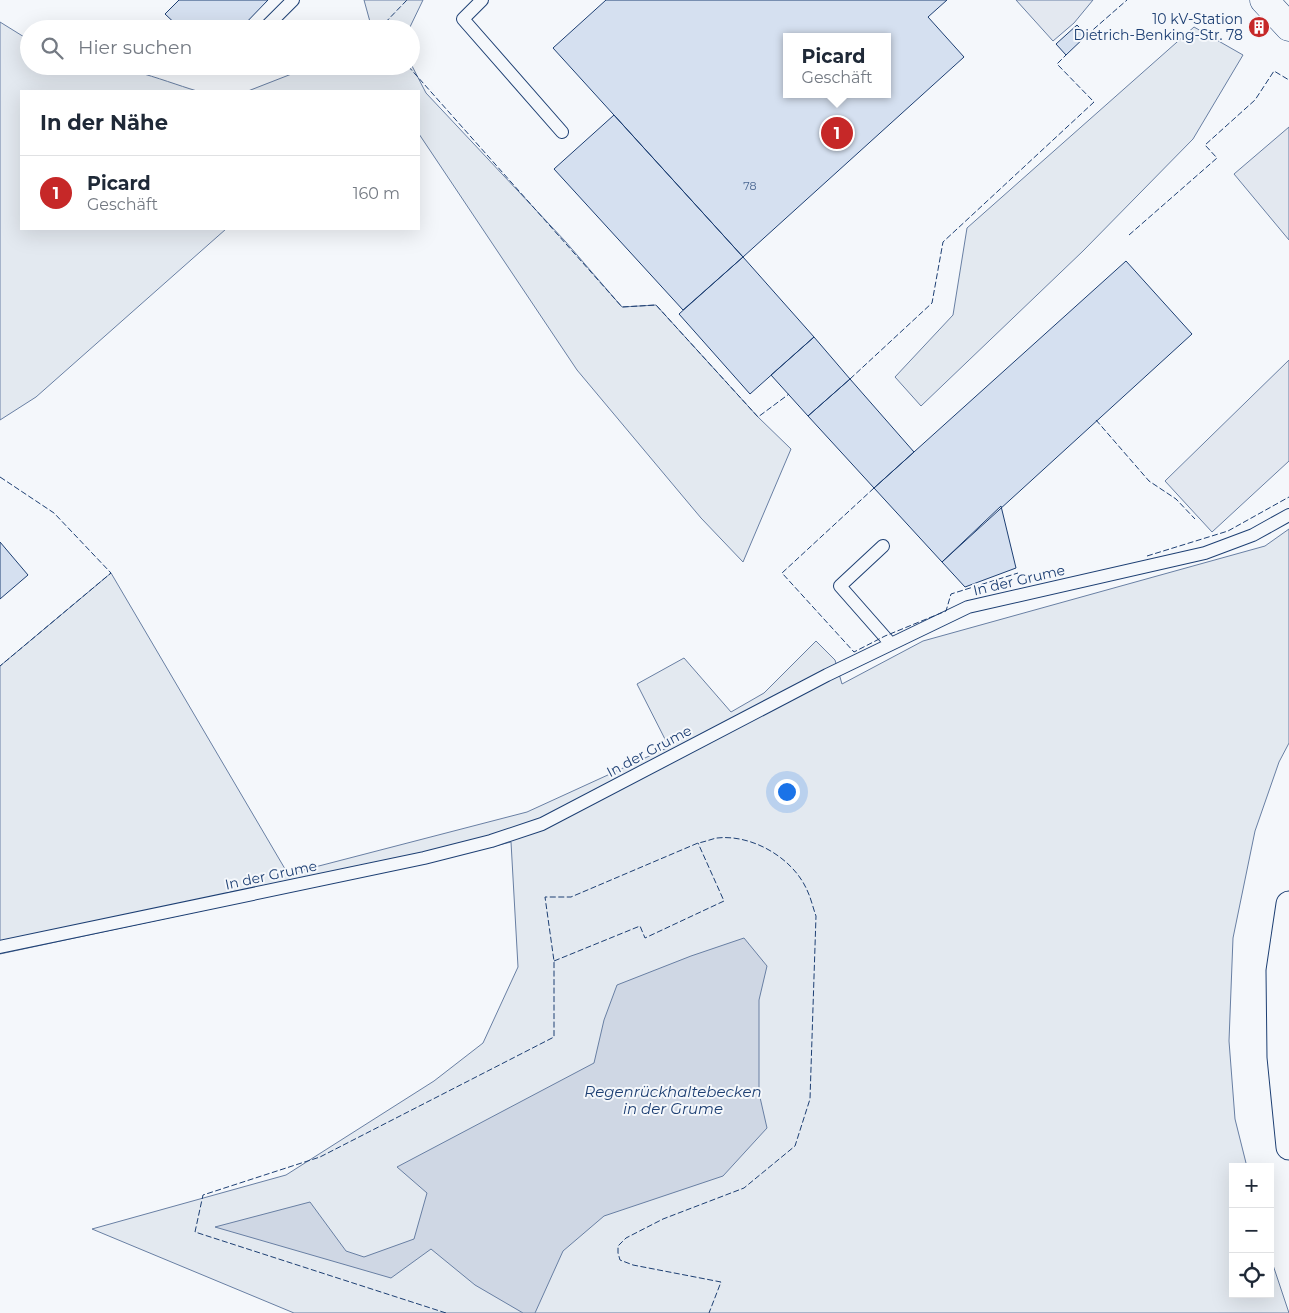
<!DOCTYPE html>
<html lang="de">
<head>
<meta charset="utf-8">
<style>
	:root { --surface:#fff; --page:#f2f2f3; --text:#1f2937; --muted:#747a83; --line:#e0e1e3; --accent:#c62828 }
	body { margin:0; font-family:Montserrat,sans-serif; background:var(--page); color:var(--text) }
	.controls { position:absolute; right:15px; bottom:15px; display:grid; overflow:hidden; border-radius:0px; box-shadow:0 5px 20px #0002 }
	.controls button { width:45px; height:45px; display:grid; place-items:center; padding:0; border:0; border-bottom:1px solid var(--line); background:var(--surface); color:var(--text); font:25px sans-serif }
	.you { position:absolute; left:786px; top:791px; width:18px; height:18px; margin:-12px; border:4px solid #fff; border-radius:50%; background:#1a73e8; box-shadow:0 0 0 8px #1a73e833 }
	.badge { display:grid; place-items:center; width:32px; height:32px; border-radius:50%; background:var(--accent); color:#fff; font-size:16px; font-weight:700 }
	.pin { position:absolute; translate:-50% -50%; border:2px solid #fff; box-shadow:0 1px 5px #0006 }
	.popup { position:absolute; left:783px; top:33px; width:108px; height:65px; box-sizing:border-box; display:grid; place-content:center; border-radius:0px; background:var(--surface); filter:drop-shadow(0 1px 4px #0005); font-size:16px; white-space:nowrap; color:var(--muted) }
	.popup b { font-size:19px; color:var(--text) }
	.popup::after { content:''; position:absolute; left:50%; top:100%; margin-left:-10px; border:10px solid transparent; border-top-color:var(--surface) }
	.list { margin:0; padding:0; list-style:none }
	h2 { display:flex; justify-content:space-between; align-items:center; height:65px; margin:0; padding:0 20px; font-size:21px }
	h2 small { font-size:16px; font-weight:400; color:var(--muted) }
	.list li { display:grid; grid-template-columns:32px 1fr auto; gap:15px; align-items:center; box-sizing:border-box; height:75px; padding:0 20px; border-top:1px solid var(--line) }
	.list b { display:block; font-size:19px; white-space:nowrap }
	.list p { margin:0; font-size:16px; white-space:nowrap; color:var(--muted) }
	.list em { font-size:16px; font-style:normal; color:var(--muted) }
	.icon { flex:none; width:28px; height:28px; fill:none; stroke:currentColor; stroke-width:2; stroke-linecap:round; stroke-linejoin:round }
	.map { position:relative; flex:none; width:1289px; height:1313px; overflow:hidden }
	.search { position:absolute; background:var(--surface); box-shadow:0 5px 20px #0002; left:20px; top:20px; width:400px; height:55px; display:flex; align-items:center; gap:12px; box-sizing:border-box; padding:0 18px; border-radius:28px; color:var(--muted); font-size:19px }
	.panel { position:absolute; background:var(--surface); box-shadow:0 5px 20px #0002; left:20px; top:90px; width:400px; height:140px; border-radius:0px }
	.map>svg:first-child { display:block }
	.green { fill:#e3e9f0; stroke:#687fa3 }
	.parking { fill:#e3e8f0; stroke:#687fa3 }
	.water { fill:#cfd7e4; stroke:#687fa3 }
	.building { fill:#d5e0f0; stroke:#1d3f73; fill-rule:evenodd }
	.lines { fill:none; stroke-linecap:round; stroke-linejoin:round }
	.lane-casing { stroke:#1d3f73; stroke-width:14 }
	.street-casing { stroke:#1d3f73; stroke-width:27 }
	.secondary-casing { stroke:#1d3f73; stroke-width:29 }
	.lane { stroke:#f4f7fb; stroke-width:12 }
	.street { stroke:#f4f7fb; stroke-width:25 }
	.secondary { stroke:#f4f7fb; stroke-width:28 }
	.fence { stroke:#1d3f73; stroke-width:1; stroke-dasharray:6 2.5; stroke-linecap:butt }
	.labels { text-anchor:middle; stroke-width:4; stroke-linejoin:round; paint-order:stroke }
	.number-label { font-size:11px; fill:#4b6792 }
	.poi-label { font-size:14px; fill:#1d3f73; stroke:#f4f7fb; text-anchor:end }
	.street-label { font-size:14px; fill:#1d3f73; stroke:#f4f7fb }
	.water-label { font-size:15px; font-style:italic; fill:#1d3f73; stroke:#f4f7fb }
</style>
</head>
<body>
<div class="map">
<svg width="1289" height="1313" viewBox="0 0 1289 1313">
	<rect width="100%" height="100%" fill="#f4f7fb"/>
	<path class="green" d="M364,0H423L409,29H372Z
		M0,22L29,40V66H69L73,68C111,58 160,80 197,91H21V229H226L36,397L0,420Z
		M1194,27L1243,55L1193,139L1083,251L921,406L895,377L953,315L967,228Z
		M411,64L426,93L565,241L622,307L656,305L758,417L791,449L743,562L701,518L577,370L419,134V91H248L312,66H411Z
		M1289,529V743L1279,762L1255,831L1233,938L1229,1041L1235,1119L1247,1167H1233V1294H1270V1256L1289,1313H294L92,1229L286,1175L434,1081L483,1043L518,967L511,842L438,860L0,954V666L111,573L288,874L527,812L669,747L637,684L684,658L731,712L764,693L816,641L835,660L842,684L923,641L1265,546Z"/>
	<path class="parking" d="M1016,0H1093L1074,23L1053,41Z
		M1289,127V240L1234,174Z
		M1289,360V461L1212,532L1165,481Z"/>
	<path class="water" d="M744,938L767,966L759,1000V1093L767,1128L723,1176L604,1216L563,1251L535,1313H523L475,1285L431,1249L391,1278L215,1227L310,1202L346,1251L364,1257L414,1239L427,1193L397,1167L594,1063L604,1020L617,985L691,956Z"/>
	<path class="building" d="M179,0H268L240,29H181L165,14Z
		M606,0H947L928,17L964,57L743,257L553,48ZM787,37H887V94H787Z
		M1257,19L1267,30L1261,34L1252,24Z
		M1077,25L1087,35L1066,55L1056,44Z
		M614,115L743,257L683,310L554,169Z
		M743,257L814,337L750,394L679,314Z
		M1126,261L1192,334L942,562L874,488Z
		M814,337L850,379L808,416L771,375Z
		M850,379L914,452L874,488L808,416Z
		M1001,506L1016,568L965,587L942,562Z
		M0,542L28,575L0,599Z"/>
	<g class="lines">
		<g class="lane-casing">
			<path id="lane" d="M482,0L463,19L562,132
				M264,29L293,0
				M883,546L840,586L891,644
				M0,947L424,858L491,841L542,824L827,675L968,607L1205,553L1253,535L1289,515"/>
		</g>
		<g class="street-casing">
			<path id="street" d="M1289,904L1279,971L1280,1057L1289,1147"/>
		</g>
		<g class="secondary-casing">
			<path id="secondary" d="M1264,0L1289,27"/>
		</g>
		<use href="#lane" class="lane"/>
		<use href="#street" class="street"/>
		<use href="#secondary" class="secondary"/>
		<path class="fence" d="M379,29L407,0
			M1087,35L1127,0
			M408,66L622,307L656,305L758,417L789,394
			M1129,235L1217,158L1205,145L1255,100L1274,71L1289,80
			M850,379L932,303L943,242L1094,102L1057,64L1066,55
			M1096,420L1149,481L1176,499L1195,519
			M0,477L54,513L111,573L0,666
			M874,488L782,573L854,652L885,636L946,611L951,594L1018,573
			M1147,556L1228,531L1289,497
			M554,961L640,926L645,938L724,901L698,843
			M446,1313L195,1232L203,1195L320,1157L554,1037V961L545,897H571L698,843C705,842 711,839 717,838C752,834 793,858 807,890C811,898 813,908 816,916L810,1099L795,1146L744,1188L663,1219L626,1238L618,1246V1253L620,1260L633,1265L721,1282L709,1313"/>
	</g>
	<defs>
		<g id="building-disc" transform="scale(1.125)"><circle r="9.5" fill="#c62828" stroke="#f4f7fb"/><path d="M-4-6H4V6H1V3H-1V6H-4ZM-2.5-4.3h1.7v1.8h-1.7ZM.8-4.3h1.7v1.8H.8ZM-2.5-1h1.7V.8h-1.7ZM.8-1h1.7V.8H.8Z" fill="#fff"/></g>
	</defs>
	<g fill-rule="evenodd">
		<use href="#building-disc" x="1259" y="27"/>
	</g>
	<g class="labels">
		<g class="number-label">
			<text x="750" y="190">78</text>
		</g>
		<g class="poi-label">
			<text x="1243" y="24">10 kV-Station<tspan x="1243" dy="16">Dietrich-Benking-Str. 78</tspan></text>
		</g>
		<g class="street-label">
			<text transform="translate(1019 580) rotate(-13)" y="5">In der Grume</text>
			<text transform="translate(649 751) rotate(-28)" y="5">In der Grume</text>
			<text transform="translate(271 875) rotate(-12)" y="5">In der Grume</text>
		</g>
		<g class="water-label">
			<text x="673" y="1097">Regenrückhaltebecken<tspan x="673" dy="17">in der Grume</tspan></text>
		</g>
	</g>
</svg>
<div class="controls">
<button>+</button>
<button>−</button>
<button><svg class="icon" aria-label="locate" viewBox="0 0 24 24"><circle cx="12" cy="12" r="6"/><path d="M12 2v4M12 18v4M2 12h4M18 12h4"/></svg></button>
</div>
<div class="you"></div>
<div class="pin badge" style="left:837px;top:133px">1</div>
<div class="popup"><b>Picard</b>Geschäft</div>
<div class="search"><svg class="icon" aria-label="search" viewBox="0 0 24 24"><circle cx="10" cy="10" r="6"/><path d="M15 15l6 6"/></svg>Hier suchen</div>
<section class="panel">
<h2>In der Nähe<small></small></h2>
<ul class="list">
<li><span class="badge">1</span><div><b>Picard</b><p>Geschäft</p></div><em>160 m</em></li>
</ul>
</section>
</div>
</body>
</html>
